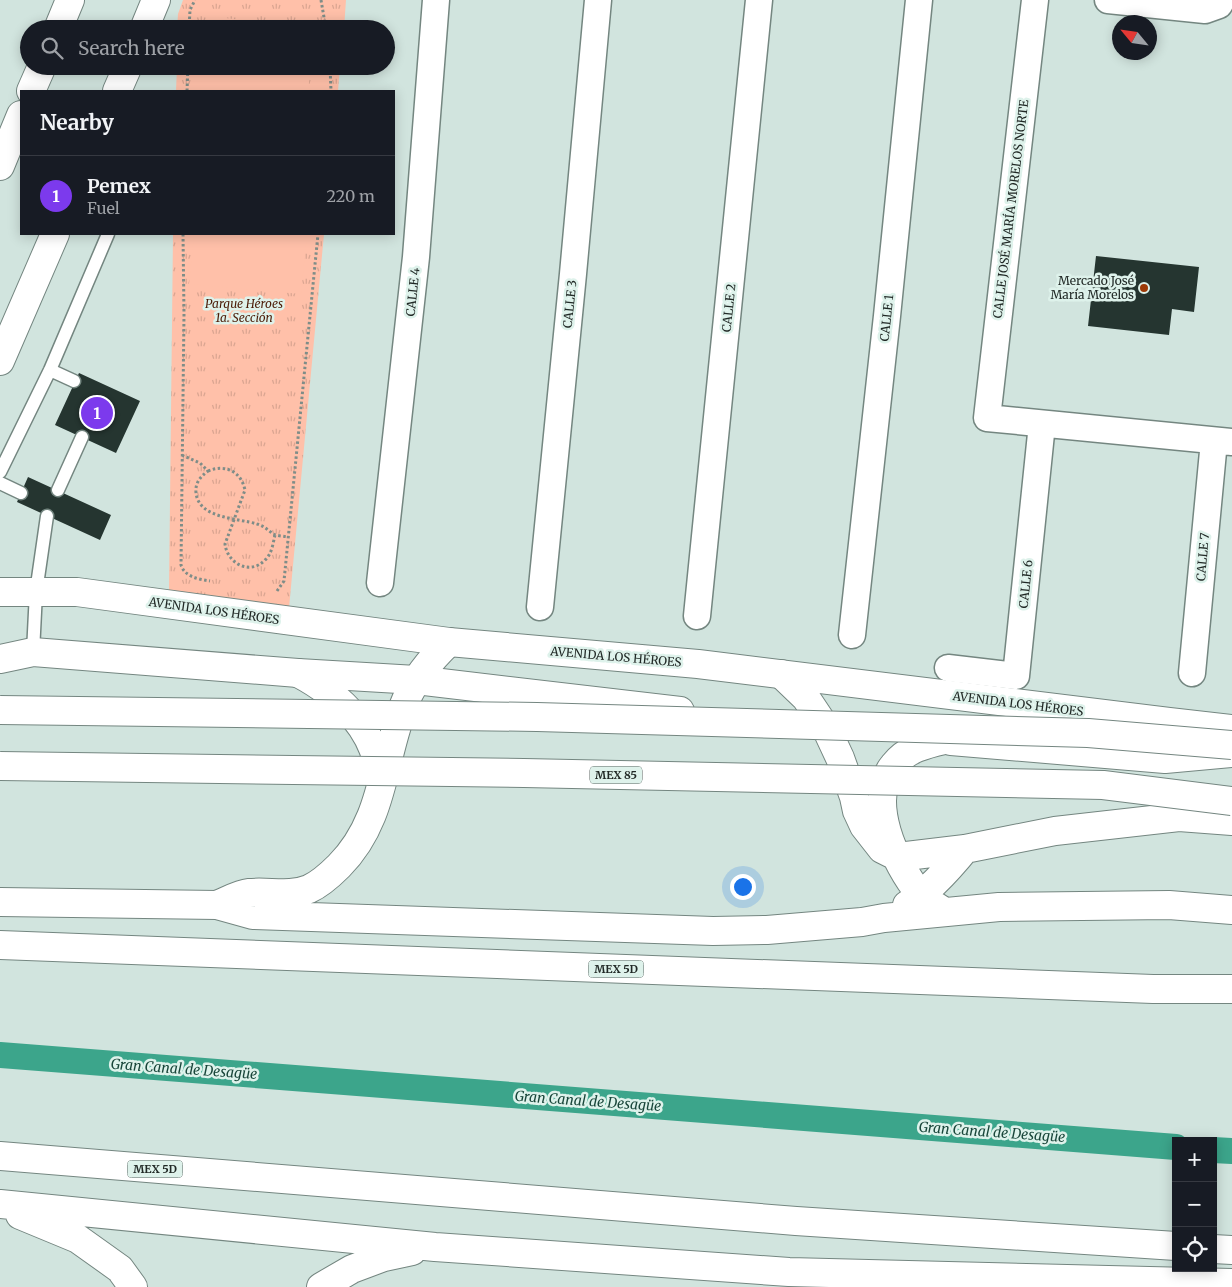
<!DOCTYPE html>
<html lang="en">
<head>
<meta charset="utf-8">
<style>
	:root { --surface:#171b24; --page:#242831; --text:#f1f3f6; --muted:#9ea1a6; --line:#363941; --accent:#7c3aed }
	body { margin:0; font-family:Merriweather,serif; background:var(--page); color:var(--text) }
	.controls { position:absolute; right:15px; bottom:15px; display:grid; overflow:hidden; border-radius:0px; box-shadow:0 2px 12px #0003 }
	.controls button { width:45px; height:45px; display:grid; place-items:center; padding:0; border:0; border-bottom:1px solid var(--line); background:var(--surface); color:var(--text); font:25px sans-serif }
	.compass { position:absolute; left:1112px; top:15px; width:45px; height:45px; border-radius:50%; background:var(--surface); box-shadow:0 2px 12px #0003; rotate:299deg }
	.you { position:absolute; left:742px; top:886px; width:18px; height:18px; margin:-12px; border:4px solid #fff; border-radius:50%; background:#1a73e8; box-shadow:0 0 0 8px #1a73e833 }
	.badge { display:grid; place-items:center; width:32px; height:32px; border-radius:50%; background:var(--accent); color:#fff; font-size:16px; font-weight:700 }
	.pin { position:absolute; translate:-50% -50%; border:2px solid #fff; box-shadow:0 1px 5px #0006 }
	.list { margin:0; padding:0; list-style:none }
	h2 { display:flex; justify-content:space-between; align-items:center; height:65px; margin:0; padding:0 20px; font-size:21px }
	h2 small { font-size:16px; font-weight:400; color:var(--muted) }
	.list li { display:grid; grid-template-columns:32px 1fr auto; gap:15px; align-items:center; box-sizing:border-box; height:80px; padding:0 20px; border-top:1px solid var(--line) }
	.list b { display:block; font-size:19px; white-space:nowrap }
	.list p { margin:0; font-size:16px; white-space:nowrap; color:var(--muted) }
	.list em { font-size:16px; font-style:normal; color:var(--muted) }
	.icon { flex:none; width:28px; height:28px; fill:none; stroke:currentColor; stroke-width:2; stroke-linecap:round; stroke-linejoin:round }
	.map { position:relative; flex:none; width:1232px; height:1287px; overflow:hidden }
	.search { position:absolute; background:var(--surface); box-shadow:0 2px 12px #0003; left:20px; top:20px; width:375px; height:55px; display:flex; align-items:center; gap:12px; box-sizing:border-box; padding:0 18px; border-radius:28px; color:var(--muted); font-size:19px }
	.panel { position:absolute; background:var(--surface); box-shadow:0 2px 12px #0003; left:20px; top:90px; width:375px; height:145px; border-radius:0px }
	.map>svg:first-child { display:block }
	.park { fill:url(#park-tufts) }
	.pitch { fill:#ffc0a9 }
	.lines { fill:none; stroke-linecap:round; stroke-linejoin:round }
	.canal { stroke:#3ca58b; stroke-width:26 }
	.building { fill:#253530 }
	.service-casing { stroke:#748680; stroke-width:15 }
	.minor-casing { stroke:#748680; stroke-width:29 }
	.secondary-casing { stroke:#748680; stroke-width:30 }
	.trunk-casing { stroke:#748680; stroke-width:30 }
	.motorway-casing { stroke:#748680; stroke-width:30 }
	.path { stroke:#7f8d88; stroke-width:3; stroke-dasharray:2.5 2.5; stroke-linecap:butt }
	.service { stroke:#fff; stroke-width:12 }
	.minor { stroke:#fff; stroke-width:26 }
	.secondary { stroke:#fff; stroke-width:28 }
	.trunk { stroke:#fff; stroke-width:28 }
	.motorway { stroke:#fff; stroke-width:28 }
	.trunk-bridge-casing { stroke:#748680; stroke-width:30; stroke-linecap:butt }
	.trunk-bridge { stroke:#fff; stroke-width:28 }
	.poi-dot { fill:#9d3906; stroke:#def2eb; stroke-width:2 }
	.labels { text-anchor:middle; stroke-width:5; stroke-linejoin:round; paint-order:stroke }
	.shield { fill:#def2eb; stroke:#5a6561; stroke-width:1 }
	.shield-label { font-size:11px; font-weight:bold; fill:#212926 }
	.street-label { font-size:12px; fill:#212926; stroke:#def2eb }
	.poi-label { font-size:12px; fill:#212926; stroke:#def2eb; text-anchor:end }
	.park-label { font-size:12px; font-style:italic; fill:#4c1c07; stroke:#def2eb }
	.water-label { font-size:14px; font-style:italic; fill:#19463a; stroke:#def2eb }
</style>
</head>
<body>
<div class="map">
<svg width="1232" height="1287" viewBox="0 0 1232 1287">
	<defs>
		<pattern id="park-tufts" width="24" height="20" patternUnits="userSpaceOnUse" patternTransform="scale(1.25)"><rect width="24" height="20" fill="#ffc0a9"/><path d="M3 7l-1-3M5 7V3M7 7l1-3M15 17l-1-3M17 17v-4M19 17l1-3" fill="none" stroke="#daa591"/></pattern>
	</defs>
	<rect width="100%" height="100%" fill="#d1e4de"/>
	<path class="park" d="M183,0H346L344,29H177L178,14Z
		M177,66H340L338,91H176Z
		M173,234H324L289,608L169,591Z"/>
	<path class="pitch" d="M209,16L315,29H207Z
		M203,66H311L308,91H200Z
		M194,234H307L301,294L189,284Z"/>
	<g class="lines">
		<path class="canal" d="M0,1055L1176,1147
			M1213,1150L1232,1151"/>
	</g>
	<path class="building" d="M1096,256L1199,267L1194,312L1172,309L1169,335L1088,326Z
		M79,373L140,401L116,453L55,425Z
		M28,477L111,515L100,540L17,502Z"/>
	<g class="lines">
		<g class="service-casing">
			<path id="service" d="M50,370L74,381
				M0,472L50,370L108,234
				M0,483L21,493
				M58,490L82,437
				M33,652L36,592L47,516"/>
		</g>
		<g class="minor-casing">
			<path id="minor" d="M1035,0L987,418L1232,442
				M1108,0L1205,10L1219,5L1222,0
				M380,583L416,257L436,0
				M540,607L573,274L598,0
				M697,616L759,0
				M852,635L887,316L919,0
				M948,668L1016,676L1042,424
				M1192,673L1214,441"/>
		</g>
		<g class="secondary-casing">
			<path id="secondary" d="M0,592H77L449,642L698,664L1169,722L1232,729
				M0,659L33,652L298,673L416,680L680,711
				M951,741L1165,759L1232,753"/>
		</g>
		<g class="trunk-casing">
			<path id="trunk" d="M58,29L70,0
				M144,29L156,0
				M31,91L42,66
				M117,91L128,66
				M0,166L21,115
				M0,361L55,234"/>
		</g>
		<g class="motorway-casing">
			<path id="motorway" d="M298,673C340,695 379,732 380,783
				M781,674L806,698L826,728L840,758L854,797L857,811L864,826L882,849L898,857L965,849L1055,831L1179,817L1232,821
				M944,740C926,744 906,749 894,765C865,800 895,864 920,894C927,902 937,907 945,912
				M0,902L217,905L253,915L713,931L767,930L862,922L884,918L999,907L1169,905L1232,910
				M217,905C227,901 239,894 249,893C270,891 289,897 309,889C320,884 330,875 339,866C386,819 382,756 406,700C416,677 431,659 449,642
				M907,905C930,890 948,870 965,849
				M0,945L1153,989H1232
				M0,1156L796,1221L1176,1246
				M0,1204L435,1247L789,1272L1232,1283
				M20,1215L78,1239L120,1269L133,1287
				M1213,1249L1232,1250
				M321,1287L352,1269L384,1257L412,1251"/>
		</g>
		<path class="path" d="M321,0L326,29
			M189,29L190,10L195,0
			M330,66L331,91
			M187,91L188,66
			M183,234L184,314L181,565C185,577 198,579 210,581
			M182,455L200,463L208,471C200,477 195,483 196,493C199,519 238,518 257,524C264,526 268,530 273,534C277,536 283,536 288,537
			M208,471C225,464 241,471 245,490L225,544C227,563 250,576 265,560C272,554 273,543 275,535
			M277,591L284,581L318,234"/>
		<use href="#service" class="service"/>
		<use href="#minor" class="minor"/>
		<use href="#secondary" class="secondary"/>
		<use href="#trunk" class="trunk"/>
		<use href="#motorway" class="motorway"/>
		<g class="trunk-bridge-casing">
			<path id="trunk-bridge" d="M0,710L537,717L1088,733L1232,745
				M0,766L524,773L1103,785L1232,801"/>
		</g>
		<use href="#trunk-bridge" class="trunk-bridge"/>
	</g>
	<circle class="poi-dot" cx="1144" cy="288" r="5"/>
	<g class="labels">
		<g class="shield">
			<rect x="590" y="766.5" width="52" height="17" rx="4"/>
			<rect x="588.5" y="960.5" width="55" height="17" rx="4"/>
			<rect x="127.5" y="1160.5" width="55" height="17" rx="4"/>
		</g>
		<g class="shield-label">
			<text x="616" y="779">MEX 85</text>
			<text x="616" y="973">MEX 5D</text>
			<text x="155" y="1173">MEX 5D</text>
		</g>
		<g class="street-label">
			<text transform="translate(1011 209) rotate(-83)" y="4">CALLE JOSÉ MARÍA MORELOS NORTE</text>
			<text transform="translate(413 292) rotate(-84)" y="4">CALLE 4</text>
			<text transform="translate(570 304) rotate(-84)" y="4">CALLE 3</text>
			<text transform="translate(729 308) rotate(-84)" y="4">CALLE 2</text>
			<text transform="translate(887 318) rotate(-84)" y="4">CALLE 1</text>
			<text transform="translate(1203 557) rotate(-85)" y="4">CALLE 7</text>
			<text transform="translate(1026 584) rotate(-84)" y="4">CALLE 6</text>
			<text transform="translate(214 611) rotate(8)" y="4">AVENIDA LOS HÉROES</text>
			<text transform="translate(616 657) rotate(5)" y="4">AVENIDA LOS HÉROES</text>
			<text transform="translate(1018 704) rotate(7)" y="4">AVENIDA LOS HÉROES</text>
		</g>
		<g class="poi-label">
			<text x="1134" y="285">Mercado José<tspan x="1134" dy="14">María Morelos</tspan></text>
		</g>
		<g class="park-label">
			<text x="244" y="308">Parque Héroes<tspan x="244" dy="14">1a. Sección</tspan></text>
		</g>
		<g class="water-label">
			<text transform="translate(184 1069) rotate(4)" y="5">Gran Canal de Desagüe</text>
			<text transform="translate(588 1101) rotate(4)" y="5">Gran Canal de Desagüe</text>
			<text transform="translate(992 1132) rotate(4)" y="5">Gran Canal de Desagüe</text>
		</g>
	</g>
</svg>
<div class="controls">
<button>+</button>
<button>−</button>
<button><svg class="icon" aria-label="locate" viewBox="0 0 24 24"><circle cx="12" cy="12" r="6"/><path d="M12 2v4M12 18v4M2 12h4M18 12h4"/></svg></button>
</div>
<svg class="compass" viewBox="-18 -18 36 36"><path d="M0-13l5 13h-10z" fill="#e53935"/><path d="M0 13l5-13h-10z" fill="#9ea1a6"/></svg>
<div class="you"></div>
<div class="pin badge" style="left:97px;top:413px">1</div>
<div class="search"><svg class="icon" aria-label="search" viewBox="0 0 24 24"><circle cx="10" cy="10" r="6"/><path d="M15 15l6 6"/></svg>Search here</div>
<section class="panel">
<h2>Nearby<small></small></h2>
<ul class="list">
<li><span class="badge">1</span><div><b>Pemex</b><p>Fuel</p></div><em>220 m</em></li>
</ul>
</section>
</div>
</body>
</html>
